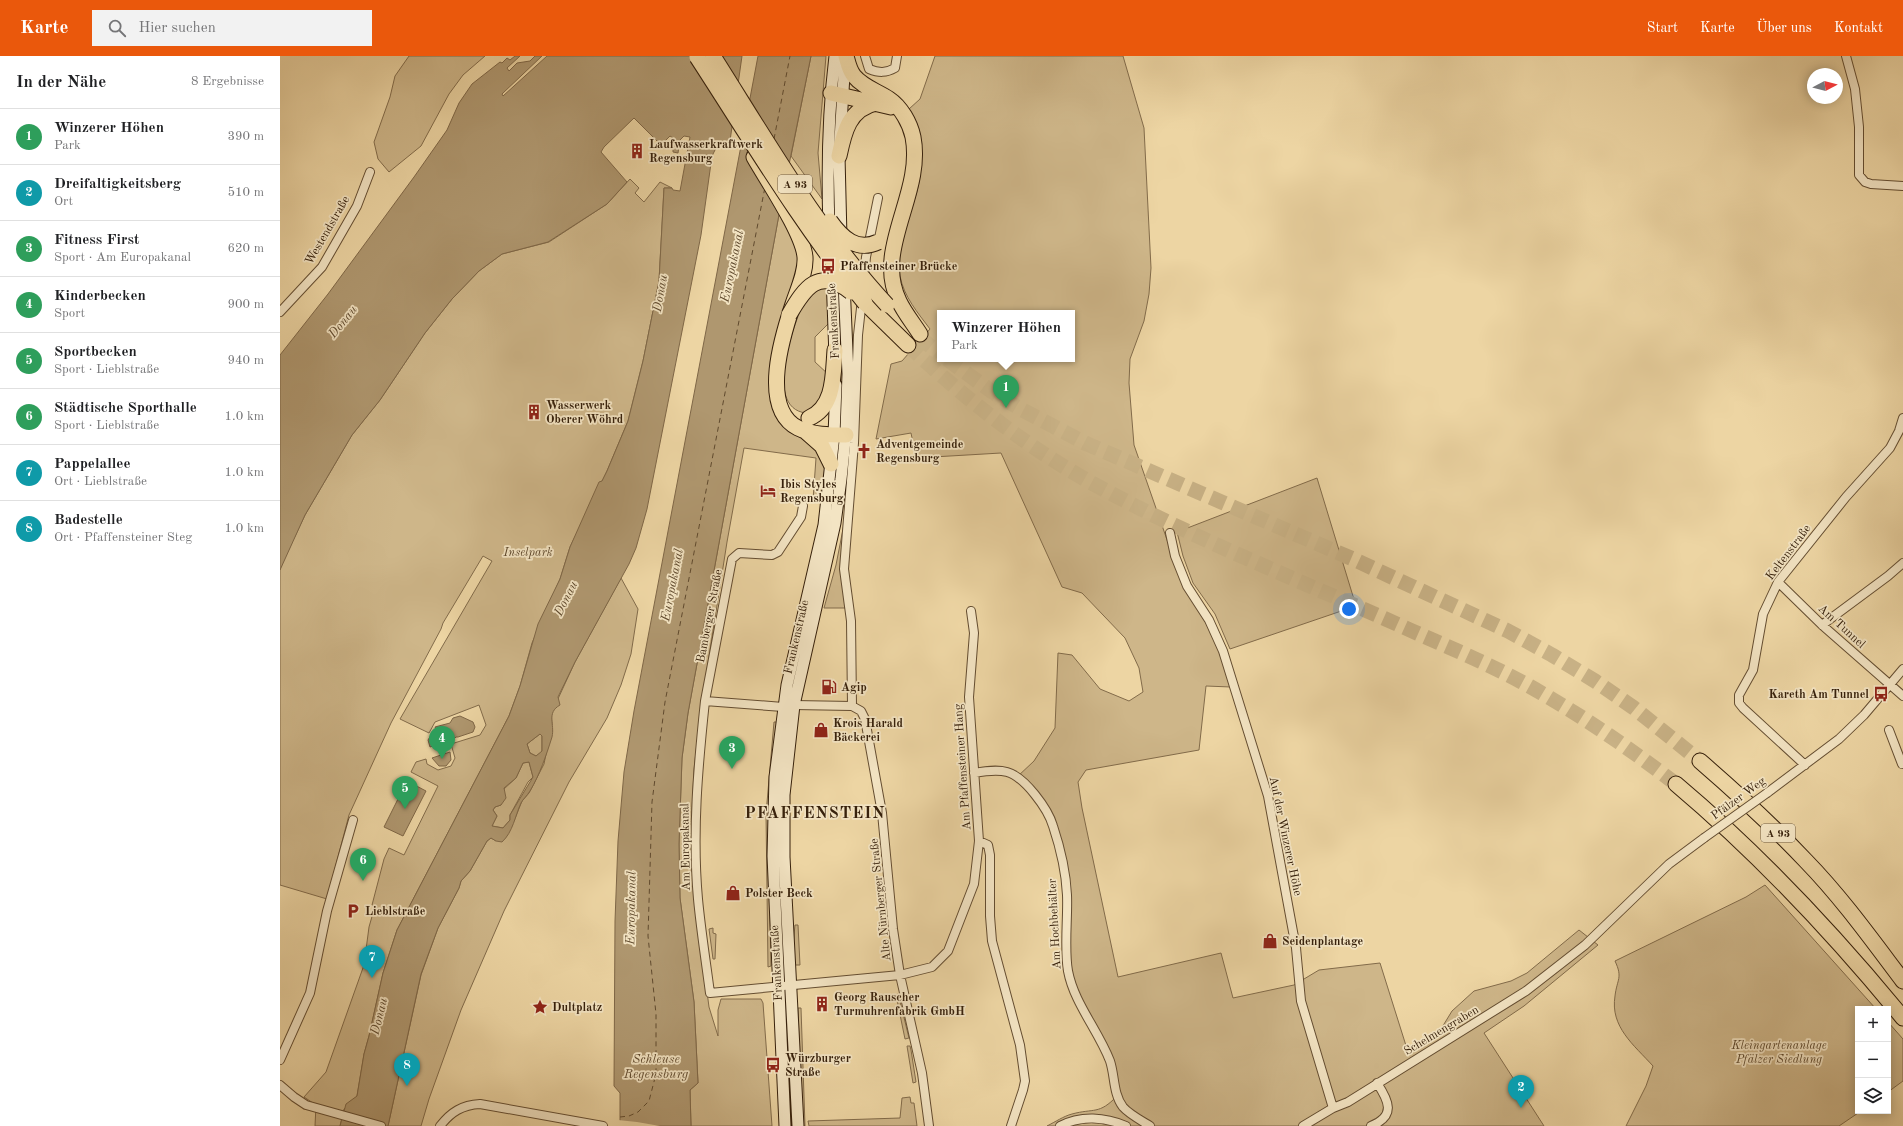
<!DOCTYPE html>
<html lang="de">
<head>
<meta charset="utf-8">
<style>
	:root { --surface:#fff; --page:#f2f2f2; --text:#202124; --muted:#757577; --line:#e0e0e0; --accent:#ea580c }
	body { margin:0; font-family:"Old Standard TT",serif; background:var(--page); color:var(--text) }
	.controls { position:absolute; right:12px; bottom:12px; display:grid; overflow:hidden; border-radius:0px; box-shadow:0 2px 10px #0003 }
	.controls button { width:36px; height:36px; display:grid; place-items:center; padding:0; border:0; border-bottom:1px solid var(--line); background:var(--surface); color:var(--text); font:20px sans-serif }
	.compass { position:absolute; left:1527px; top:12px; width:36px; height:36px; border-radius:50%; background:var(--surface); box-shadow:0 2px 10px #0003; rotate:83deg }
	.you { position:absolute; left:1069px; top:553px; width:14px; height:14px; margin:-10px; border:3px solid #fff; border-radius:50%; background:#1a73e8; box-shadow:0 0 0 6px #1a73e833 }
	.badge { display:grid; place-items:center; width:26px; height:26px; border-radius:50%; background:var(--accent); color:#fff; font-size:13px; font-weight:700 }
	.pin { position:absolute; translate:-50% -33px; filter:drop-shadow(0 1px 2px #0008) }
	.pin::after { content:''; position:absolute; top:21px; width:14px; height:12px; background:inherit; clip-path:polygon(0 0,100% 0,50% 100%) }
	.popup { position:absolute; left:657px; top:254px; width:138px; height:52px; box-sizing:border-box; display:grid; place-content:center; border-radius:0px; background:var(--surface); filter:drop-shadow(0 1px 3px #0005); font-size:13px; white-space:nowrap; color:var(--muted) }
	.popup b { font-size:15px; color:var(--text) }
	.popup::after { content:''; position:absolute; left:50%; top:100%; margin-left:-8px; border:8px solid transparent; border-top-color:var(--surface) }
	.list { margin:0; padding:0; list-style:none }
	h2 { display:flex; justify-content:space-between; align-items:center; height:52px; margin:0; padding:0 16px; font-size:17px }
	h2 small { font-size:13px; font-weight:400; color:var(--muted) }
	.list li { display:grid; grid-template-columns:26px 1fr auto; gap:12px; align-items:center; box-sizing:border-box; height:56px; padding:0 16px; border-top:1px solid var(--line) }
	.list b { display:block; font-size:15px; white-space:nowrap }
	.list p { margin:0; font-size:13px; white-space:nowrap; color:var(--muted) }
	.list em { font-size:13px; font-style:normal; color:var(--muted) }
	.icon { flex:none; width:22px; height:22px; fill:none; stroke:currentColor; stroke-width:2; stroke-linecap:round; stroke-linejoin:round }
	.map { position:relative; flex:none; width:1623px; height:1070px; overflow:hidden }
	header { display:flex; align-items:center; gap:24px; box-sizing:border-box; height:56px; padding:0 20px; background:var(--accent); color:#fff }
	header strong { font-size:19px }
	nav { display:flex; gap:22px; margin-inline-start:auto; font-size:14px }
	.search { width:280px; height:36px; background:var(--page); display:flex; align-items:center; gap:10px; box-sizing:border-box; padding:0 14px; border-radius:0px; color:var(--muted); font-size:15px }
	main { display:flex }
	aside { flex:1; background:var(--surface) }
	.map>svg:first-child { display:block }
	.green { fill:#ceb689; stroke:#826b4a; fill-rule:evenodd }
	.water { fill:#af976f; stroke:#7f6747; fill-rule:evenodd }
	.pier { fill:#edd5a3 }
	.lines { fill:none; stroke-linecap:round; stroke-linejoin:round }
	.ferry { stroke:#604a2e; stroke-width:1; stroke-dasharray:5 4; stroke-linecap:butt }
	.highway-tunnel { stroke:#c8b185; stroke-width:15; stroke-dasharray:15 8; stroke-linecap:butt }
	.street-casing { stroke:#644d31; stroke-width:10 }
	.secondary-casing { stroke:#36200b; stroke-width:13 }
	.highway-casing { stroke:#36200b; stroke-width:17 }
	.street { stroke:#f3e4c3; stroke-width:8 }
	.secondary { stroke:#f3e4c3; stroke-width:11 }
	.highway { stroke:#edd5a3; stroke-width:15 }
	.street-bridge-casing { stroke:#644d31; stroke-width:10; stroke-linecap:butt }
	.highway-bridge-casing { stroke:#36200b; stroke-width:17; stroke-linecap:butt }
	.street-bridge { stroke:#f3e4c3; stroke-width:8 }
	.highway-bridge { stroke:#edd5a3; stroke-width:15 }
	.labels { text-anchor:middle; stroke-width:3.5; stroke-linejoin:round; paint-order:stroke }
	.shield { fill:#f3e4c3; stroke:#6f5b42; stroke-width:1 }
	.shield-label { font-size:11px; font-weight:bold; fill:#36200b }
	.poi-label { font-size:12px; font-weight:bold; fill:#36200b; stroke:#f3e4c3; text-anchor:start }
	.street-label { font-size:12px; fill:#36200b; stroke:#f3e4c3 }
	.park-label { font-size:12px; font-style:italic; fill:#5c462a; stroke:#f3e4c3 }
	.water-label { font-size:13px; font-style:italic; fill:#604a2e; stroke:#f3e4c3 }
	.district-label { font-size:16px; font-weight:bold; letter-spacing:1px; fill:#36200b; stroke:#f3e4c3 }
</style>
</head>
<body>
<header>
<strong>Karte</strong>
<div class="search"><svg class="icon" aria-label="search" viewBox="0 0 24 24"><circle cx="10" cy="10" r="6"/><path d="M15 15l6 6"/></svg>Hier suchen</div>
<nav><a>Start</a><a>Karte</a><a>Über uns</a><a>Kontakt</a></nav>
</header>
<main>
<aside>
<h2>In der Nähe<small>8 Ergebnisse</small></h2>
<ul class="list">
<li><span class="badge" style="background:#2e9e5b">1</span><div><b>Winzerer Höhen</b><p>Park</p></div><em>390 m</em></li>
<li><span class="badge" style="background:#0f9aa8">2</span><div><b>Dreifaltigkeitsberg</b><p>Ort</p></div><em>510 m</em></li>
<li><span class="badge" style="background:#2e9e5b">3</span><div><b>Fitness First</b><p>Sport · Am Europakanal</p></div><em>620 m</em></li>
<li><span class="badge" style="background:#2e9e5b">4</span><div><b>Kinderbecken</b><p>Sport</p></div><em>900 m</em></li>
<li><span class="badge" style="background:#2e9e5b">5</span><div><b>Sportbecken</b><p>Sport · Lieblstraße</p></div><em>940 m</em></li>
<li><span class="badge" style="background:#2e9e5b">6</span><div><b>Städtische Sporthalle</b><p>Sport · Lieblstraße</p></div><em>1.0 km</em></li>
<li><span class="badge" style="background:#0f9aa8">7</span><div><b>Pappelallee</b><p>Ort · Lieblstraße</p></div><em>1.0 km</em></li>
<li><span class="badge" style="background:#0f9aa8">8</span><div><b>Badestelle</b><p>Ort · Pfaffensteiner Steg</p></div><em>1.0 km</em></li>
</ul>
</aside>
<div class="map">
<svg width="1623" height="1070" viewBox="0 0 1623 1070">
	<rect width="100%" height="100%" fill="#edd5a3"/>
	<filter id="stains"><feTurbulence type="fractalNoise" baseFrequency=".005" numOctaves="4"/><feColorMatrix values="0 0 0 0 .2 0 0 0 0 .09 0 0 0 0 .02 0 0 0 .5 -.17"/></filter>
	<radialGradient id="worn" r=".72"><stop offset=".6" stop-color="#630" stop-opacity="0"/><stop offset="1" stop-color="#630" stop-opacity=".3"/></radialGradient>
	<path class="green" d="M129,0H205L183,19L169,38L141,90L109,116L98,103L94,86L110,41L115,20Z
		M531,0H546L538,97L542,143L511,100Z
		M655,0H843L864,72L871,212L869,238L864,265L850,303L849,327L854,389L893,501L941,597L951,631L926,630L919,694L806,714L798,726L802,752L838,921L941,897L953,942L1014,929L1039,914L1100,907L1128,996L1161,973L1172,955L1194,935L1231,925L1247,917L1299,874L1318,889L1244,950L1204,977L1264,1070H767C775,1066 784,1060 792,1058C814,1052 819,1059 837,1040L834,1015L791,928L787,837L773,769L737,721L754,705L775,672L778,597L792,599L820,633L849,645L863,636L859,612L845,582L802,537L782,531L721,397L636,402L631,377L596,383L611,308L622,305L650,273C638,257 624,241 620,220C614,188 631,161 638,131C644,103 639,78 629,53L640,43ZM660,257H792V303H660Z
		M350,123L359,132L355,137L364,146L380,126L392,132H384L379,225L363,305L348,365L327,415L290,491L280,523L252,587L240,630L229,660L117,874L103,917L89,980L84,998L77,1040L64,1053L60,1070H35L36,1049L24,1041L46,1016L84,909L89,871L95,850L92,849L104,803L109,792L124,799L158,730L131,716L136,706L146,703L147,708L158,714L171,710L175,702L171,688L200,679L206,669L199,649L155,666L149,677L120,663L212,505L203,500L163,567L161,573L111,667L69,759L47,843L0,829V512L25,459L72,379L100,344L145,277L172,243L199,215L222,198L269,186L327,148Z
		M500,153L521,202L491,346C499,388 538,375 544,409C546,421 543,434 542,446L533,444L536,402L464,392L447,486L422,645L414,713L412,756L415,845L429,951L438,980V954L441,943H481L483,947L492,1070H411L410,1034L418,1027L414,946L400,842L399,788L402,702L408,657Z
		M548,229L549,267L535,281V306L549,319L545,342L526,357C481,352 516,259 529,236Z
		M1037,422L1076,550L950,593L935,558L913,527L903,500L897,476Z
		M564,468L565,552H544L556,509Z
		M341,522L358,553L351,598L341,629L327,662L289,726L224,855L181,954L149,1043L141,1070H108L141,919L158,872L179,832L181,825L190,815L207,785L211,782L216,785L234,765L242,745L249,737L264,708L272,668L271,658L295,606Z
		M494,666H498L490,862L491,910L488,911L486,758Z
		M260,678L262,680V696L256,700L250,697L247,688Z
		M249,706L253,721L248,726L230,759V764L223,772L212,770L217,760L213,754L215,751L221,749L224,733L236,722L243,707Z
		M1485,829L1596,953H1578V1055H1581L1559,1070H1346L1366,1030L1373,1010C1354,989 1330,971 1335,940C1337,923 1343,922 1335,905L1466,841Z
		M515,869H518L520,909H514L513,890Z
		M433,872V877L436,878L435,903H433L429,873Z
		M618,938L619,941L629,982L625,983L616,939Z
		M518,952H521L525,1070H522C519,1031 520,992 518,952Z
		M1608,966L1623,983V1025L1608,1036Z
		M627,990H630L631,994L636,1026L633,1027Z
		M630,1041L631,1047H634L637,1070H529L528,1065L620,1062L622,1042Z"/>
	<path class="water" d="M235,0H240L227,12L229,15L237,7L250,5L255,0H262L222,38L223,40L267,0H462L450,85L437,90L432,100L421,179L367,453L356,492L349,508L295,606L278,641L280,649C266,657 275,668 272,681C266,700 260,718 250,735C247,740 243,743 241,747C235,760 233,776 222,786L216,785L211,782L207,785L190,815L181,825L179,832L158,872L141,918L108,1070H60L66,1048L77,1040L84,998L89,980L103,917L117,874L229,660L240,630L258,568L280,523L290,491L319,426L322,425L327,415L348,365L363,305L379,225L384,132H392L393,134L400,135L410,81L404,80L400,84L398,97L393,96V82L390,80L381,89L354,62L324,91L321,96L347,126L327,148L268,186L222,198L199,215L172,243L145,277L100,344L72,379L25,459L0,514V299L48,238L134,121L167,74L179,47L192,28L220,6L222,7L227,2L230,4ZM260,678L262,680V695L256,700L250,697L247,688ZM249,706L253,721L230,759V764L223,772L212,770L217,760L213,754L215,751L221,749L226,742L224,732L236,722L243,707Z
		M478,0H531L500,153L408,657L402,702L399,788L400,842L414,946L418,1027L410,1034L411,1070H340V1037L334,1030L335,865L338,785L344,716L354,655Z
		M180,660L193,666L195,671L193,676L178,681H176L175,682L150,691L148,684L153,676L157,675L155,671L170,667L173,662Z
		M170,696L171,704L166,710H159L152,702Z
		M127,725L146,735L123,780L104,771Z"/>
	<path class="pier" d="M338,1064L357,1066L380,1070H338Z"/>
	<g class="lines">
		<path class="ferry" d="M494,83L510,0
			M340,1061L349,1060L358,1056L369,1045L376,1018V958L368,880L372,746L385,646L485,131"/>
		<path class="highway-tunnel" d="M639,281L660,298
			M628,289C683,341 744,389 810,426C911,482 1024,526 1130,574C1175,594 1221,613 1263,638C1310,665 1353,695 1396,728
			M667,303L711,335L739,352L805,387L1073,503L1228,575L1272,599L1315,625L1354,652L1420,705"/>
		<g class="street-casing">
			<path id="street" d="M585,0L589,13C599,17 606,17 615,12L617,0
				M1566,0L1575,33L1579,71V119L1585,126L1591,128L1623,130
				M584,222L586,201L598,142
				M582,243L578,279L574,387L564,513L571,565L572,650L581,655L585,663L602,757L613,873L620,919L642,1017L649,1070
				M0,256L42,211L77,150L90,116
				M890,477L895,500L907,530L929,564L943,595L988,740L1016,892L1021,945L1053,1052
				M1498,526L1542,569L1623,640
				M1542,569L1608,520L1623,507
				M425,645C418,711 412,777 418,843C421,875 426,906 430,937L620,919L652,911L668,895L694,828L699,785L689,641L694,577L691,555
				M514,649L572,650
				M503,651L425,645L452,503L459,497L492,499L498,496L521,461L523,450
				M1609,674L1622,708
				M1525,709L1463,652L1459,647V639L1473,614L1483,558L1498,526L1566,441L1610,392L1619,375L1623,362
				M694,717C705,715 717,713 727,716C745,721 768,753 773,770C780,791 786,817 787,839C788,861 784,893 788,915C794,947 818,974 830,1005C835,1020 833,1038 843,1051C849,1058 862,1065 870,1070
				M1487,737L1559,683L1584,659L1623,613
				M699,785L708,789L710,799V860L712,885L740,989L745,1025L743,1034L731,1070
				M0,1004L30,937L47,855L73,764
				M0,1029L14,1041L26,1049L101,1070
				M160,1070C171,1056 182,1049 200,1048L323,1070
				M780,1070C801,1059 825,1061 846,1070
				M1023,1070L1053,1052L1068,1046L1246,935L1305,889L1389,808L1424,782
				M1091,1070C1116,1060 1109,1045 1097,1027"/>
		</g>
		<g class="secondary-casing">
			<path id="secondary" d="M549,172C547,114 548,57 555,0
				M561,182L559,100L565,3
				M552,219L555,301
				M505,1070L493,800L495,721L507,629L544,469L554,379L556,329
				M518,1070L504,801V739L514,649L555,467L561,423L566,375L568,318L564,227"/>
		</g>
		<g class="highway-casing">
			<path id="highway" d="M566,0C568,7 569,14 574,20C583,31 597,35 609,43C621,51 630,67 633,81C644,138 593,193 619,245C624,256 633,267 640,278
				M551,37L611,51
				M559,100C564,76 569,53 596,47
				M474,101C487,124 523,177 525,201C526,216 518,233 513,248C503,278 479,352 518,372C532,379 550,379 566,379
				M585,247L628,289
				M529,362C555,351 553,318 555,294
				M525,375L542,390L551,408
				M1420,705C1457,737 1493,770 1526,805C1562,842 1592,884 1623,925
				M1396,728C1479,798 1554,878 1623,962"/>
		</g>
		<use href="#street" class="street"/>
		<use href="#secondary" class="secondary"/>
		<use href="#highway" class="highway"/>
		<g class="street-bridge-casing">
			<path id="street-bridge" d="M1424,782L1487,737"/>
		</g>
		<g class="highway-bridge-casing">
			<path id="highway-bridge" d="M433,0C487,85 538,175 607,249
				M417,1C471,84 522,170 585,247
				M550,165C562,182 577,196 598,186
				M509,259C525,231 539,211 571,236"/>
		</g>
		<use href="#street-bridge" class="street-bridge"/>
		<use href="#highway-bridge" class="highway-bridge"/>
	</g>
	<defs>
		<g id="building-bare" transform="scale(1.2)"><path d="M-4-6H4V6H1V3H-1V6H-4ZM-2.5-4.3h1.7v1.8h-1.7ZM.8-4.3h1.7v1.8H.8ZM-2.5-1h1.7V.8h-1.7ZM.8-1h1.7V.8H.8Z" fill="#8f2418" stroke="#f3e4c3" stroke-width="2.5" paint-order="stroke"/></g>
		<g id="bus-bare" transform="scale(1.2)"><path d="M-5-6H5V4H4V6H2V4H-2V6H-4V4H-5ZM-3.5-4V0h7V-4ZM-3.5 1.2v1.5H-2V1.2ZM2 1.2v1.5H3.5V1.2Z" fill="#8f2418" stroke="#f3e4c3" stroke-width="2.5" paint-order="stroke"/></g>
		<g id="church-bare" transform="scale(1.2)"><path d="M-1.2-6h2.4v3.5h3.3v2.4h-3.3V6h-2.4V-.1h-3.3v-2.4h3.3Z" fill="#8f2418" stroke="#f3e4c3" stroke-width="2.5" paint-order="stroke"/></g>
		<g id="hotel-bare" transform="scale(1.2)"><path d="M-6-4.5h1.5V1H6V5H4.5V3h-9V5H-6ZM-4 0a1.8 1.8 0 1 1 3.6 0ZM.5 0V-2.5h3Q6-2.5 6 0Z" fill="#8f2418" stroke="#f3e4c3" stroke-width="2.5" paint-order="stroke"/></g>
		<g id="fuel-bare" transform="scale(1.2)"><path d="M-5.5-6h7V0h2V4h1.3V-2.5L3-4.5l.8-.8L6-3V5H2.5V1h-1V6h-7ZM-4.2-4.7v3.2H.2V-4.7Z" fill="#8f2418" stroke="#f3e4c3" stroke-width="2.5" paint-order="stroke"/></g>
		<g id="shop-bare" transform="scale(1.2)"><path d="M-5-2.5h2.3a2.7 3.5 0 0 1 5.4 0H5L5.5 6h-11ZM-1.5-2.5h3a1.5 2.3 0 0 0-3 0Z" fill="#8f2418" stroke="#f3e4c3" stroke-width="2.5" paint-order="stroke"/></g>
		<g id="parking-bare" transform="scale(1.2)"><path d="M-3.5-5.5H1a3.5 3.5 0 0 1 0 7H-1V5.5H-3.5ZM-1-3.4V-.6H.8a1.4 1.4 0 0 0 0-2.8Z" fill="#8f2418" stroke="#f3e4c3" stroke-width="2.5" paint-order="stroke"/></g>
		<g id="sight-bare" transform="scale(1.2)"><path d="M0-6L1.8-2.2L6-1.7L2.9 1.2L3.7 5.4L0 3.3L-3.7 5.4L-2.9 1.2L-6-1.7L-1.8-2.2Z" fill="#8f2418" stroke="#f3e4c3" stroke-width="2.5" paint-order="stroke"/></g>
	</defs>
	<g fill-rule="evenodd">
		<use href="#building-bare" x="357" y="95"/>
		<use href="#bus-bare" x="548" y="210"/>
		<use href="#building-bare" x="254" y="356"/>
		<use href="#church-bare" x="584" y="395"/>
		<use href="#hotel-bare" x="488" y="435"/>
		<use href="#fuel-bare" x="549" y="631"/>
		<use href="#bus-bare" x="1601" y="638"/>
		<use href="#shop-bare" x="541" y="674"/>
		<use href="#shop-bare" x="453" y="837"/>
		<use href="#parking-bare" x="73" y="855"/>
		<use href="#shop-bare" x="990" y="885"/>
		<use href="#building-bare" x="542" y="948"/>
		<use href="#sight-bare" x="260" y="951"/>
		<use href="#bus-bare" x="493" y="1009"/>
	</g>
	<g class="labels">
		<g class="shield">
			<rect x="498" y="119" width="34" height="18" rx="3"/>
			<rect x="1481" y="768" width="34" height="18" rx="3"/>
		</g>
		<g class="shield-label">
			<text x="515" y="132">A 93</text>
			<text x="1498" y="781">A 93</text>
		</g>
		<g class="poi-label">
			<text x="369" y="92">Laufwasserkraftwerk<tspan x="369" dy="14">Regensburg</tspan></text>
			<text x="560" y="214">Pfaffensteiner Brücke</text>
			<text x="266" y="353">Wasserwerk<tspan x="266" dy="14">Oberer Wöhrd</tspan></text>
			<text x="596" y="392">Adventgemeinde<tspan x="596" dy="14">Regensburg</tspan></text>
			<text x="500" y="432">Ibis Styles<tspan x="500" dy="14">Regensburg</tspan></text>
			<text x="561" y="635">Agip</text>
			<text x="1589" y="642" text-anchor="end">Kareth Am Tunnel</text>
			<text x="553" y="671">Krois Harald<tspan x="553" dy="14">Bäckerei</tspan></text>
			<text x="465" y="841">Polster Beck</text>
			<text x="85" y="859">Lieblstraße</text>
			<text x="1002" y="889">Seidenplantage</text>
			<text x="554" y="945">Georg Rauscher<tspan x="554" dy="14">Turmuhrenfabrik GmbH</tspan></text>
			<text x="272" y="955">Dultplatz</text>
			<text x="505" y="1006">Würzburger<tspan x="505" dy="14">Straße</tspan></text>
		</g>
		<g class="street-label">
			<text transform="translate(47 174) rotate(-60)" y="4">Westendstraße</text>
			<text transform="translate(553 265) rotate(-93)" y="4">Frankenstraße</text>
			<text transform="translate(1508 496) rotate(-53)" y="4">Keltenstraße</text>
			<text transform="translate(429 560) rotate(-79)" y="4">Bamberger Straße</text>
			<text transform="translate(1562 570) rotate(42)" y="4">Am Tunnel</text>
			<text transform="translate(516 581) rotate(-77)" y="4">Frankenstraße</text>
			<text transform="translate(682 711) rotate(-94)" y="4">Am Pfaffensteiner Hang</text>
			<text transform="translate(1458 742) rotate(-36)" y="4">Pfälzer Weg</text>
			<text transform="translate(1006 780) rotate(78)" y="4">Auf der Winzerer Höhe</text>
			<text transform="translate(405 791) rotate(-91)" y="4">Am Europakanal</text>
			<text transform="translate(600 844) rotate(-96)" y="4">Alte Nürnberger Straße</text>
			<text transform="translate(774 868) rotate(-93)" y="4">Am Hochbehälter</text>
			<text transform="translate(496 907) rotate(-93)" y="4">Frankenstraße</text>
			<text transform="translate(1161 974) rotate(-31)" y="4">Schelmengraben</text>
		</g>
		<g class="park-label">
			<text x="248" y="500">Inselpark</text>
			<text x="1499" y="993">Kleingartenanlage<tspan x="1499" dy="14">Pfälzer Siedlung</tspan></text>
		</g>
		<g class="water-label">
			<text transform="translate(451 210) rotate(-78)" y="5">Europakanal</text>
			<text transform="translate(379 237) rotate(-80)" y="5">Donau</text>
			<text transform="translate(62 265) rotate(-51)" y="5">Donau</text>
			<text transform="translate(391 529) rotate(-79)" y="5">Europakanal</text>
			<text transform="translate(285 542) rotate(-63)" y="5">Donau</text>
			<text transform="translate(350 852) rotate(-89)" y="5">Europakanal</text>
			<text transform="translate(98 960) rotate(-76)" y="5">Donau</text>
			<text x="376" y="1007">Schleuse<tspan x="376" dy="15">Regensburg</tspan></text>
		</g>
		<g class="district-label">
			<text x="535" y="762">PFAFFENSTEIN</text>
		</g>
	</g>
	<rect width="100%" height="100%" filter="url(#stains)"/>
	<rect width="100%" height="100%" fill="url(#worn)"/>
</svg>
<div class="controls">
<button>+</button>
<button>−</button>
<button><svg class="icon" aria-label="layers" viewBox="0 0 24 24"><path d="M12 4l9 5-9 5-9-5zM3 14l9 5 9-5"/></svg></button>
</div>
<svg class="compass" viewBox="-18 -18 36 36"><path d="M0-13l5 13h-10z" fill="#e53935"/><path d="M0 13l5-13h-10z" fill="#757577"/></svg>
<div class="you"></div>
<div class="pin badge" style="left:726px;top:352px;background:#2e9e5b">1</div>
<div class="popup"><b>Winzerer Höhen</b>Park</div>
<div class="pin badge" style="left:1241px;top:1052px;background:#0f9aa8">2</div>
<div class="pin badge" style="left:452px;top:713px;background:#2e9e5b">3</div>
<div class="pin badge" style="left:162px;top:703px;background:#2e9e5b">4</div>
<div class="pin badge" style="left:125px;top:753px;background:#2e9e5b">5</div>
<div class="pin badge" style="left:83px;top:825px;background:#2e9e5b">6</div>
<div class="pin badge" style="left:92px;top:922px;background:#0f9aa8">7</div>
<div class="pin badge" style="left:127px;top:1030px;background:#0f9aa8">8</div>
</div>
</main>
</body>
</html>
